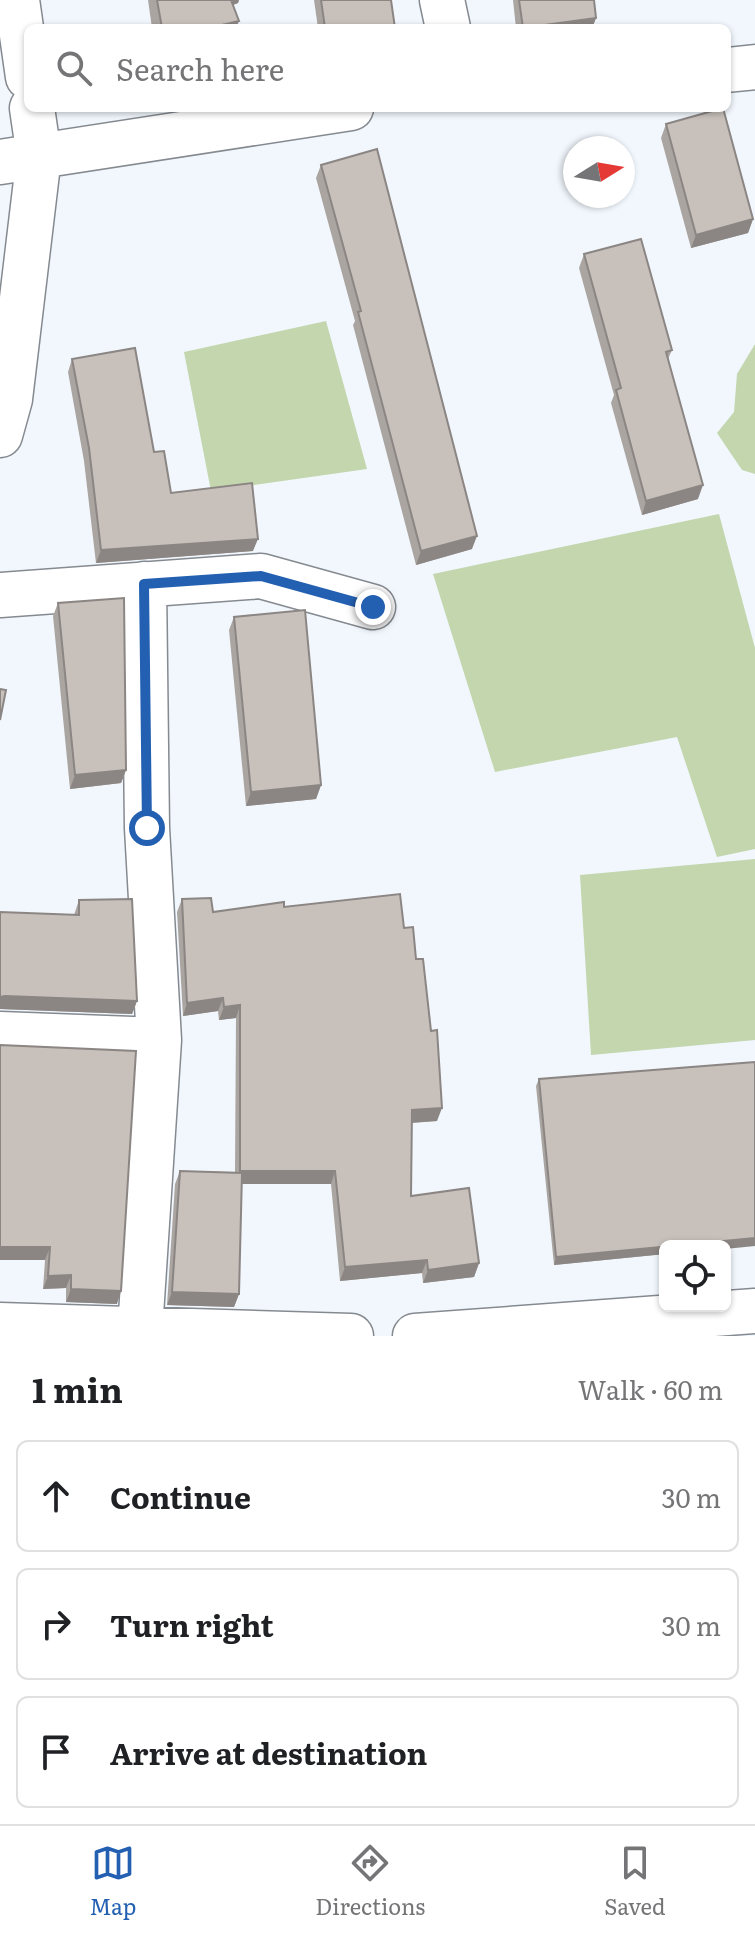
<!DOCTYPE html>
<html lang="en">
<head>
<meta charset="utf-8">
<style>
	:root { --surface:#fff; --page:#f2f2f2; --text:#202124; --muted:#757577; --line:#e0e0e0; --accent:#2460b2 }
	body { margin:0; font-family:Literata,serif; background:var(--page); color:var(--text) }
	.controls { position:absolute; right:24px; bottom:24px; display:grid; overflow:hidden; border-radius:12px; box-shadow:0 2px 6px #0004 }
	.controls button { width:72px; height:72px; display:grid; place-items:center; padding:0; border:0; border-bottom:2px solid var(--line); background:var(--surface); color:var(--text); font:40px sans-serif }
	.compass { position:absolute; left:563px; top:136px; width:72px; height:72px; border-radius:50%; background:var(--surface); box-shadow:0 2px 6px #0004; rotate:79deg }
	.stop { position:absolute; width:24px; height:24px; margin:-18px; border:6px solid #2460b2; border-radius:50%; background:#fff }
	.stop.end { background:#2460b2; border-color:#fff; box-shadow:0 2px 8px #0008 }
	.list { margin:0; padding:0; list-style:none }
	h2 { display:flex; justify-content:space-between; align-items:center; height:104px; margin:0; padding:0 32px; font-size:34px }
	h2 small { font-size:26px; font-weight:400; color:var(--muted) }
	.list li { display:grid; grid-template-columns:52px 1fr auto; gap:24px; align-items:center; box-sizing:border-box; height:112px; margin:0 16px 16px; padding:0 16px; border:2px solid var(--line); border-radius:12px }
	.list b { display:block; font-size:30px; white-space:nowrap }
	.list em { font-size:26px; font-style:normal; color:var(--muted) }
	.icon { flex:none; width:44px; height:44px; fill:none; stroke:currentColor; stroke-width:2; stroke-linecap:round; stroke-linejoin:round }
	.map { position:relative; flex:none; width:755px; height:1336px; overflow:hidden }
	.search { position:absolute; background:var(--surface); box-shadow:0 2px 6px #0004; left:24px; right:24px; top:24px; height:88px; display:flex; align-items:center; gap:20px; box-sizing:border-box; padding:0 28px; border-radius:12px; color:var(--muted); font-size:30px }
	.sheet { height:488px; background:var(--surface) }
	nav { display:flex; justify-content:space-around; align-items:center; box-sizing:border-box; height:112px; border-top:2px solid var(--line); background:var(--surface); font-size:22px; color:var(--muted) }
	nav a { display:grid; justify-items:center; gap:4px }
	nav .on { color:var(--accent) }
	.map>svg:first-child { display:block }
	.green { fill:#c3d6ad }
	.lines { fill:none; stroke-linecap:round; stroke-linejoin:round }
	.minor-casing { stroke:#858a90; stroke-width:47 }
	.minor { stroke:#fff; stroke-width:44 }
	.wall { fill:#aba5a1 }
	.shaded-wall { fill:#8b8683 }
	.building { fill:#c7c0bb; stroke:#8b8683; stroke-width:2 }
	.route { stroke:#2460b2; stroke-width:10 }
</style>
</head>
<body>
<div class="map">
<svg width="755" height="1336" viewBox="0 0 755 1336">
	<rect width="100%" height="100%" fill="#f1f7fd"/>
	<path class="green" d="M326,321L367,469L211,491L184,352Z
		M755,344V474L742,470L717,433L734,412L737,374Z
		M719,514L755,648V849L717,857L677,737L495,772L433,574Z
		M755,859V1040L591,1055L580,875Z"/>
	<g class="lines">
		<g class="minor-casing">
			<path id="minor" d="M17,0L28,77
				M442,0L448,28
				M727,70L755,67
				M0,162L351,108
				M0,435L10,399L39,156L32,108
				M144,584L147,828L159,1040
				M0,595L261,576L373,607
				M0,1034L159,1040L140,1330
				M0,1325L351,1336
				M415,1336L755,1311"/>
		</g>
		<use href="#minor" class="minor"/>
	</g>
	<path class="wall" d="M148,0H239L238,3L233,5L236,28H152Z
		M314,0H391L395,28H318Z
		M513,0H594L596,18L592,28H516Z
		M666,124L753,219L748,233L691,248L661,138Z
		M321,165L472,549L416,565L353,325L355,321L316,178Z
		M584,254L672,350L668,359L698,499L642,515L611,403L614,395L579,268Z
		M72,359L154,452L171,493L253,551L96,563L84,461L68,372Z
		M58,603L126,770L121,783L70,789L53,616Z
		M234,617L321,785L316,799L246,806L229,630Z
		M182,899L213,912L284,907L404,928L416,959L437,1121L412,1123L411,1196L479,1263L474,1277L423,1283L422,1273L340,1281L331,1184H241L239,1294L234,1307L167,1305L175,1184L180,1171L235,1172L236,1018L219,1020L218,1011L183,1016L177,912Z
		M79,900L137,1001L132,1014L0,1009L74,915Z
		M0,1045L117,1304L66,1302V1288L43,1289L45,1260H0Z
		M539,1079L665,1246V1254L554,1265L536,1086Z"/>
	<path class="shaded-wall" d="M226,0H239L238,3L222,9Z
		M596,18L592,28H523Z
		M239,21L236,28H209Z
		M753,219L748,233L691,248L696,235Z
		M703,485L698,499L642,515L646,501Z
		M477,536L472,549L416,565L421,551Z
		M258,539L253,551L96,563L101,550Z
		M126,770L121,783L70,789L75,775Z
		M321,785L316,799L246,806L251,792Z
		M5,996L137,1001L132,1014L0,1009V997Z
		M223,998L218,1011L183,1016L187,1003Z
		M240,1005L236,1018L219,1020L224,1007Z
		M442,1108L437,1121L407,1123L412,1110Z
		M240,1171H335L331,1184H235Z
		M755,1238V1246L725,1249V1246H676Z
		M0,1247H50L45,1260H0Z
		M665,1247V1254L554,1265L556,1257Z
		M427,1260L422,1273L340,1281L345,1267Z
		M479,1263L474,1277L423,1283L428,1270Z
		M71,1275L66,1288L43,1289L48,1276Z
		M71,1289L121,1291L117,1304L66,1302Z
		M172,1292L239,1294L234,1307L167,1305Z"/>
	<path class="building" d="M157,0H231L239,21L209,28H162Z
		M321,0H391L395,28H325Z
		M519,0H594L596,18L523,28Z
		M723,108L753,219L696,235L666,124Z
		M377,149L477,536L421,551L358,312L361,311L321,165Z
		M641,239L672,350L666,352L703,485L646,501L616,390L621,388L584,254Z
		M135,348L154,452L164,451L171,493L252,483L258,539L101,550L89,448L72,359Z
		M124,598L126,770L75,775L58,603Z
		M305,610L321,785L251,792L234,617Z
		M0,689L6,690L0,720Z
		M400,894L404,928L413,927L416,959H423L431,1031L437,1030L442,1108L412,1110L411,1196L469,1188L479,1263L428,1270L427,1260L345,1267L335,1171H240V1005L224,1007L223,998L187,1003L182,899L211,898L213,912L284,902V907Z
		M132,899L137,1001L5,996L0,997V912L79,915V900Z
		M0,1045L136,1051L121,1291L71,1289V1275L48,1276L50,1247H0Z
		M755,1062V1238L556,1257L539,1079Z
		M180,1171L242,1173L239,1294L172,1292Z"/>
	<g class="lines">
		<path class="route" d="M147,828L144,584L261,576L373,607"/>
	</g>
</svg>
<div class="controls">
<button><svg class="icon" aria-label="locate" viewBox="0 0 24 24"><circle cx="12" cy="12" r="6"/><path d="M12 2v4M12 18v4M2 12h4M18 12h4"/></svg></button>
</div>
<svg class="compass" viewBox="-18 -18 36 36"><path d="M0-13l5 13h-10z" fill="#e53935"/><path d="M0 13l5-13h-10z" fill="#757577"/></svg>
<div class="stop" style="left:147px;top:828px"></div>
<div class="stop end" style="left:373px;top:607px"></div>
<div class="search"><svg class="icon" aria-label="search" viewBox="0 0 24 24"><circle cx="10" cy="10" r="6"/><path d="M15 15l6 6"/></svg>Search here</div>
</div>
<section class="sheet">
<h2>1 min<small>Walk · 60 m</small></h2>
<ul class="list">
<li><svg class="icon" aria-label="ahead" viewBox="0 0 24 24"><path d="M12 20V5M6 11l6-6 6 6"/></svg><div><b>Continue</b></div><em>30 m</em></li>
<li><svg class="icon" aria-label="right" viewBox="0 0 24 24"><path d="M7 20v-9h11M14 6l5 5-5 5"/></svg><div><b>Turn right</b></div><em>30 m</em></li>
<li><svg class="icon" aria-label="arrive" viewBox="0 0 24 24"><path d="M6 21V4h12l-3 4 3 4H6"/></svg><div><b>Arrive at destination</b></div></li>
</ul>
</section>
<nav>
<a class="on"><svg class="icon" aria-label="map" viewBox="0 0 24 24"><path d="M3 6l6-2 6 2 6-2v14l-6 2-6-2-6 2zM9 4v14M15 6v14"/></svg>Map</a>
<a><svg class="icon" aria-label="directions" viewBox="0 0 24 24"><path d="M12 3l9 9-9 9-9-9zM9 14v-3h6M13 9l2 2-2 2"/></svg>Directions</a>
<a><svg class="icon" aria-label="saved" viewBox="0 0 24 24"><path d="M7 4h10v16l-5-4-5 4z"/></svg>Saved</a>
</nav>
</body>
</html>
